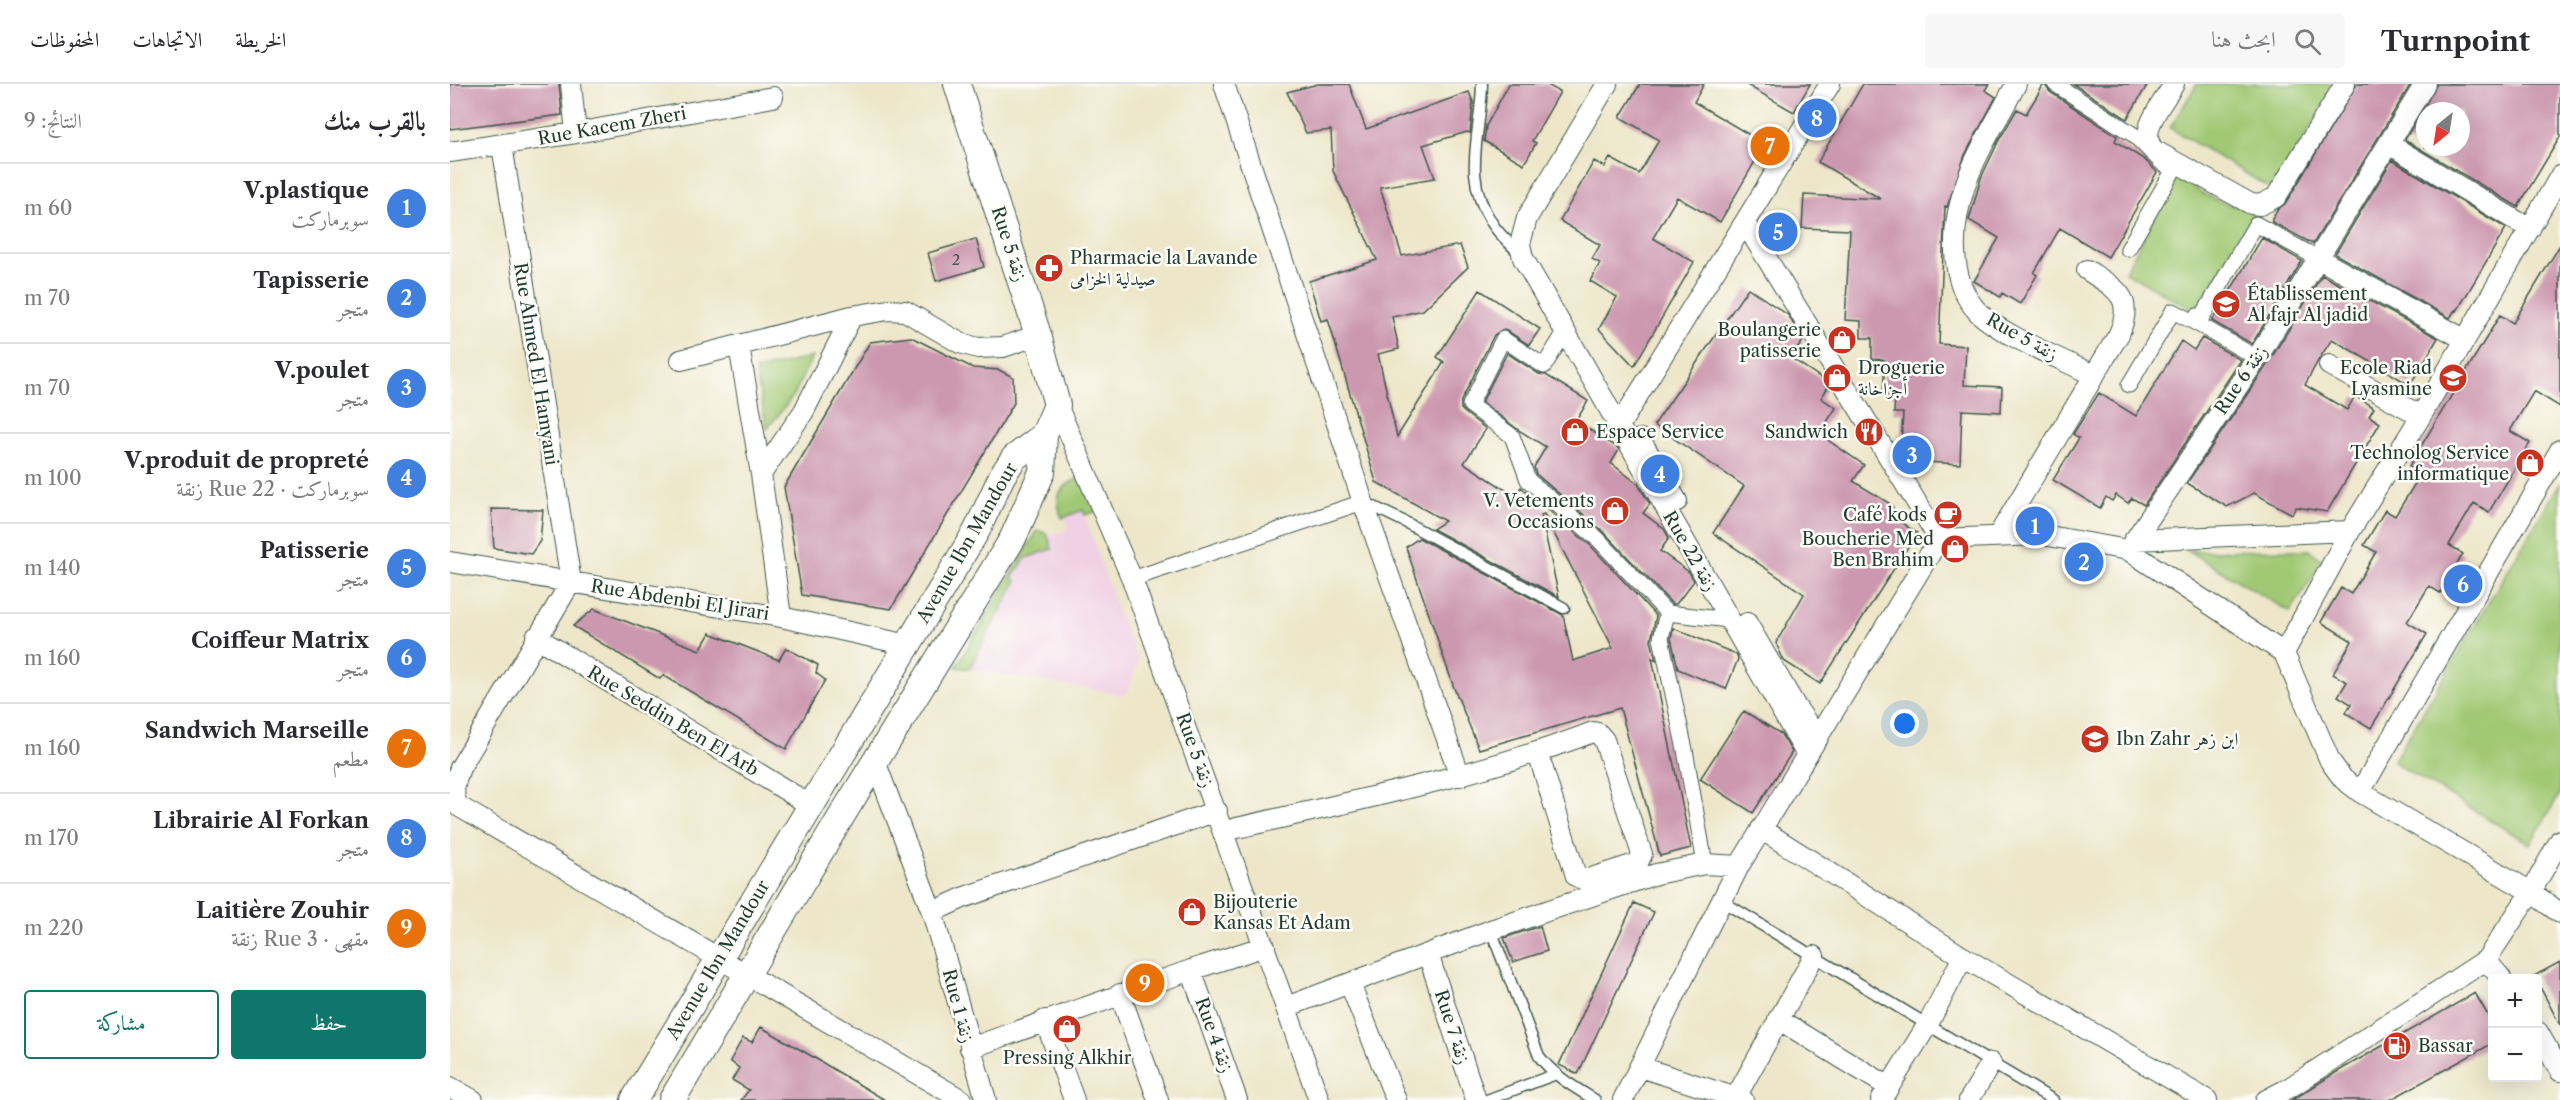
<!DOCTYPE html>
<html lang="ar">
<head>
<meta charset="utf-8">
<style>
	:root { --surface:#fff; --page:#f7f7f7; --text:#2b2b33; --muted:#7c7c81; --line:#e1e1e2; --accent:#0f766e }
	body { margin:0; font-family:"Libre Caslon Text",Amiri,serif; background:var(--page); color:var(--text); direction:rtl }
	.controls { position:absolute; right:18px; bottom:18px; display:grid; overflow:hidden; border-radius:6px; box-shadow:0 6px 24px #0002 }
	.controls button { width:54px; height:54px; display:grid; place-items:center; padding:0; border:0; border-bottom:2px solid var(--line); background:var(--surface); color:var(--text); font:30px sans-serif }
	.compass { position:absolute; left:1966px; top:18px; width:54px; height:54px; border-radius:50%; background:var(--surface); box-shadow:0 6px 24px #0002; rotate:210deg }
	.you { position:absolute; left:1455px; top:640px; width:21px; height:21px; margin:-15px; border:4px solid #fff; border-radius:50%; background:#1a73e8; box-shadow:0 0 0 9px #1a73e833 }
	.badge { display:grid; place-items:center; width:39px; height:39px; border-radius:50%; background:var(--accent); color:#fff; font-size:20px; font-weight:700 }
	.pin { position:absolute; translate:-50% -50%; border:3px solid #fff; box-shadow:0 2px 6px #0006 }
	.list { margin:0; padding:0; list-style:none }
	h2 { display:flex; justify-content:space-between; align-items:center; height:78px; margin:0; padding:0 24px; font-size:26px }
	h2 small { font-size:20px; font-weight:400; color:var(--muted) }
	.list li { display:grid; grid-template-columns:39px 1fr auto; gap:18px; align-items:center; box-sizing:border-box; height:90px; padding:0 24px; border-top:2px solid var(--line) }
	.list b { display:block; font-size:22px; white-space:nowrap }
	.list p { margin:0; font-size:20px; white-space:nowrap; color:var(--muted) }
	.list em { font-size:20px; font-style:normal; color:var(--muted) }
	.actions { display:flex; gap:12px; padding:18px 24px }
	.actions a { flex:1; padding:14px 0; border:2px solid var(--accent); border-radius:6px; text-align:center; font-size:21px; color:var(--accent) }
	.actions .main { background:var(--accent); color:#fff }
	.icon { flex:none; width:33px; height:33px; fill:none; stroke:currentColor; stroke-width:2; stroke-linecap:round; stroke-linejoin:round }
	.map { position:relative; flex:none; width:2110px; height:1016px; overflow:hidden; direction:ltr }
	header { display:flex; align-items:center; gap:36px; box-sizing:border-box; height:84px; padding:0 30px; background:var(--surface); border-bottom:2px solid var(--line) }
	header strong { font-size:28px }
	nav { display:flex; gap:33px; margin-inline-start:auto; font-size:21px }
	.search { width:420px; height:54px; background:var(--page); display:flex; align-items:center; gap:15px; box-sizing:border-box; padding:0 21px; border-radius:6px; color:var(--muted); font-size:22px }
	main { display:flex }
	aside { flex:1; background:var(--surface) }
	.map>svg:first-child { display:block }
	.built { fill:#f0d0e5 }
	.green { fill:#a1c975; stroke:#608354; stroke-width:1.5 }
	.building { fill:#cc98af; fill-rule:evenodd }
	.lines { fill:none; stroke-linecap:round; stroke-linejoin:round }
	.service-casing { stroke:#3e564a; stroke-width:13 }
	.pedestrian-casing { stroke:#3e564a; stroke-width:17 }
	.minor-casing { stroke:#3e564a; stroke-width:22 }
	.tertiary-casing { stroke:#3e564a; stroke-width:28 }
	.service { stroke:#fff; stroke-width:10 }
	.pedestrian { stroke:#fff; stroke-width:15 }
	.minor { stroke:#fff; stroke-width:20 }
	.tertiary { stroke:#fff; stroke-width:26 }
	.labels { text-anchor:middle; stroke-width:5; stroke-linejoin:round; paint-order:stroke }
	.number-label { font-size:15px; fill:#4a5453 }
	.street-label { font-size:18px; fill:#1f3d34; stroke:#fdfcf7 }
	.poi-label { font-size:18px; fill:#1f3d34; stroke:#fdfcf7; text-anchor:start }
</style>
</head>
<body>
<header>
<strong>Turnpoint</strong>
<div class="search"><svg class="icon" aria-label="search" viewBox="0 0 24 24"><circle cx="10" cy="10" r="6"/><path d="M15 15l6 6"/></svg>ابحث هنا</div>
<nav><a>الخريطة</a><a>الاتجاهات</a><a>المحفوظات</a></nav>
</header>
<main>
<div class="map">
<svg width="2110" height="1016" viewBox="0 0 2110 1016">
	<rect width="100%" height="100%" fill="#fdfcf7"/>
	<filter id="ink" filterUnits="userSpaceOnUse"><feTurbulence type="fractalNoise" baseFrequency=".0167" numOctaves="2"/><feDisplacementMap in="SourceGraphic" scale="12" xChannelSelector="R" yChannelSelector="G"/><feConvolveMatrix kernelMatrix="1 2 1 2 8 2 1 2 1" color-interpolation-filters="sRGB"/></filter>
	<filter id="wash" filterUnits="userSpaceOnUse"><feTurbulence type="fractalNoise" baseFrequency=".008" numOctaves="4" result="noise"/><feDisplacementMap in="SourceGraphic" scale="24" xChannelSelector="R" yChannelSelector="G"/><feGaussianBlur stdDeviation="1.35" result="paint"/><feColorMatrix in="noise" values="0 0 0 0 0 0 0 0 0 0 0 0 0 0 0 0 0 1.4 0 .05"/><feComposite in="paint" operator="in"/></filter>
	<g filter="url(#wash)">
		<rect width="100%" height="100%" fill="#ede6c9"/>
		<path class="built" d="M633,426L668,529L689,576L676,611L519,585L566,499L563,492L576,473L602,465L598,452L619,445L615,432Z"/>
		<path class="green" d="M1747,0H1887L1823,106L1720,44Z
			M1729,88C1753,117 1773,119 1807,127L1745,227L1675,188Z
			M362,273L344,311L317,345L305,286Z
			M627,395L637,402L650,426L635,431L633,426L612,434C604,414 607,405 627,395Z
			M2110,399V710L2080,760L1943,678Z
			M587,447L593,448L598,452L602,465L576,474L563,492L566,498L519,585L506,583Z
			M1860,466L1873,477L1840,528L1738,467Z"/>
		<g id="blocks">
			<path class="building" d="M0,0H109L112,31L0,45Z
				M868,0H899L916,45L1019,8L1023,18L1020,49L1017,48L973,61L985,94L930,103L952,172L1010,161L1018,183L973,226L942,233L949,265L928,270L947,353L994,278L987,273L1030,206L1090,245L1079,261L1054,245L1044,251L1011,317V325L1014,328L1036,345L1014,379L1065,412L1071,403L1141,462L1206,532L1201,556L1206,576L1202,574L1241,764L1210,772L1170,624L1029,665L1004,604L956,463L969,454L1113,531L1123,577L1163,564L1094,430L1091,431L1109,513L983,445L995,437L926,398L878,235L871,237L859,197L927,176L883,87L881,46L856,49L837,8Z
				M1059,0H1096L1110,8L1082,57L1086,59L1074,80L1034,57L1036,42Z
				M1190,0H1254L1244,18L1315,60L1270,138L1227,113L1203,154L1244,178L1184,282L1149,245L1167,213L1140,197L1150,179L1142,175L1150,161L1110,137L1144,77L1155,83L1160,74L1189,90L1209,56L1170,33Z
				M1295,0H1360L1344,28Z
				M1413,0H1539L1535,6L1546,13L1515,71L1497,123L1495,122L1489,260L1516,262L1514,301L1552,303L1551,328L1512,326L1510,380L1475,378V361L1451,360L1453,329H1444L1445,312L1433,311L1435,276L1422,275V254H1411V237L1395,236L1400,146L1352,144L1354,111L1431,115L1368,78Z
				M1594,0L1600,8L1667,52L1665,57L1695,76L1707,88L1658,173L1610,144L1584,189L1587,191L1570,220L1552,209L1550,213L1524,197L1549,154L1519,136L1531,94L1549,56L1567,25L1576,30Z
				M1623,0H1698L1677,35Z
				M1907,0H1961L1863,160L1822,138V135L1828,125L1836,119Z
				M1987,0H2110V53L2068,123L1955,56ZM1975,27H2011V63H1975Z
				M1942,76L2056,144L2007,227L2005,226L2000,234L1885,170Z
				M1812,154L1852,177L1802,260L1762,237Z
				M526,155L534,183L486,197L478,169Z
				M2110,161V323L2084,307L2060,347L2080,359L2039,428L2024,419L1999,461L2013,470L1990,509L1979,502L1957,538L1977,550L1921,644L1896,629L1901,620L1888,612L1897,598L1883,590L1902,557L1871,538L1891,504L1901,510L1926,468L1914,461L1935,426L1945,432L1971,390L1959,382L2050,231L2063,239Z
				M1872,191L1988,254L1960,301L1882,255L1869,275L1855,301L1897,326L1905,312L1924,324L1919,332L1930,339L1877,428L1846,423L1842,430L1804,409L1777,423L1737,399L1817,281Z
				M1298,204L1338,231L1353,257L1343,271H1337L1380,300L1371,314L1386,324L1369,350L1414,381L1403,397L1442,421L1447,436L1467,449L1370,600L1334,577L1326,559L1354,510L1263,449L1294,402L1204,341Z
				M461,253L523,284L549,286L563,293L564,319L441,525L352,511L334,403L420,258Z
				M1752,254L1791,276L1694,421L1682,414L1678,419L1666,411L1662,417L1656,413L1650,424L1603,396L1629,354L1623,350L1649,309L1686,332L1731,257L1744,266Z
				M1057,269L1089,290L1096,291L1138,317L1126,337L1167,363L1169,366L1161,379L1188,400L1200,420L1193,429L1214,445L1219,454L1210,467L1239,488L1244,497L1226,520H1222L1154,448L1086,390L1084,383L1096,363L1070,347L1032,318Z
				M41,425L93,426L90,457L81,470L44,464Z
				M144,525L250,566L260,549L329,576L336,564L368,581L366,589L375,596L336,665L213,591L210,595L123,542Z
				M1223,544L1286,570L1288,575L1276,605L1228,585L1221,554Z
				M1294,627L1331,650L1342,668L1303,729L1250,695Z
				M1184,819L1204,828L1128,990L1109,981Z
				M1090,842L1097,867L1063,878L1054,854Z
				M2110,878V941L2088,899V894L2084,892Z
				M2025,909L2043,940V959L1940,1016H1842L1885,989Z
				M311,943L358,970L435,1016H291L299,1006L282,996L289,984L280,977L293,954L302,958Z"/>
		</g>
	</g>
	<g filter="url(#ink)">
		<use href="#blocks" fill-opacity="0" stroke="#3e564a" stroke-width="1.5"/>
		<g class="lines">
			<g class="service-casing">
				<path id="service" d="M1032,0C1031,52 1011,92 1042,139C1049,151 1061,160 1070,170
					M914,418L955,438L1114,524
					M1270,816L1603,1016
					M1041,846L1089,972C1104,992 1124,1003 1145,1016
					M1037,1016L1106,990"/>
			</g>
			<g class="pedestrian-casing">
				<path id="pedestrian" d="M1605,0L1684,51L1713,80L1724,85L1678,165
					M1747,232L1748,240L1807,274
					M1115,248L1094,282L1053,255L1020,321L1062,352L1078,396L1148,455L1217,529L1279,536
					M1679,301L1723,227L1748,240L1806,140L1869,175
					M682,495L913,418
					M1217,529L1211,554L1235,666L1255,780"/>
			</g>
			<g class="minor-casing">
				<path id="minor" d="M121,0L126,49
					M774,0L913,418L1010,692
					M1157,0L1077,134L1070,160L1073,174L1357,671
					M1566,0C1550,32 1526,68 1515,102C1502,140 1497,196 1528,228C1551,251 1612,275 1643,291
					M1724,0C1714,18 1686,48 1704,66L1801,120L1810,121L1826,113L1895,0
					M1939,60L2080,145
					M52,61L121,498L10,684C5,698 1,709 8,722L512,1016
					M0,68L126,49L323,13
					M1295,139L1489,455
					M1869,175L2014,255
					M289,262L311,390L331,533
					M231,276L402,232L438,226L455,227L510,259L528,264L553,263L588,251
					M1879,281L1971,332
					M607,321L682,495L869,1016
					M1169,342L1380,0
					M1190,355L1227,417
					M311,390L354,327L402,232
					M1548,452L1669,250C1685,212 1666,205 1637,186
					M1489,455L1593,451L1678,466L1834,569L1880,677L1893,695L1910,708L2081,808L2110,829
					M1684,456L1900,447
					M1678,466L1807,274L1975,0
					M0,478L331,533L458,561
					M1297,539L1346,623L1368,654
					M86,553L360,721
					M1834,569L1900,447L1971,332L2110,92
					M425,677L482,828L536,1016
					M1910,708L2110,366
					M1311,745L1513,873L1757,1016
					M774,747C898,718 1023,694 1143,648L1148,649L1154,656L1192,770L1188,779L1135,796L1126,792L1088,669
					M482,828L515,813L767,727
					M978,870L1026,1016
					M2036,876L2051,894
					M741,886L787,1016
					M900,900L946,1016
					M670,910L708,1016
					M836,923L1041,846L1206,790L1255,780L1289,782
					M1328,935L1439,1003
					M595,936L624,1016
					M2088,948L2110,987
					M520,964L741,886L815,862
					M1190,983L1293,1016
					M0,1003L23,1016
					M1286,1013L1364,872
					M1173,1016L1289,782L1489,455
					M1431,1016L1478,940L1513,873
					M1519,1016L1541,979
					M1816,1016L1839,1004L2036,876L2081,808L2110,756"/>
			</g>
			<g class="tertiary-casing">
				<path id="tertiary" d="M184,1016L527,446L552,392L564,374L594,351
					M222,1016L394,728L563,454L592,388L594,351L607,321L588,251L507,0"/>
			</g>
			<use href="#service" class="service"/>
			<use href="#pedestrian" class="pedestrian"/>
			<use href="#minor" class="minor"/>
			<use href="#tertiary" class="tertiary"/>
		</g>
	</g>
	<defs>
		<g id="pharmacy-disc" transform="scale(1.5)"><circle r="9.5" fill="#c8321e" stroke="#fdfcf7"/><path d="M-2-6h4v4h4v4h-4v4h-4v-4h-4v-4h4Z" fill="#fff"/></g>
		<g id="school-disc" transform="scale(1.5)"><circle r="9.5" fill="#c8321e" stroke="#fdfcf7"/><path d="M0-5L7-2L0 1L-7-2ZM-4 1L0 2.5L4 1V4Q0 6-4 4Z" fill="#fff"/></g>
		<g id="shop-disc" transform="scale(1.5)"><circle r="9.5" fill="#c8321e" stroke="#fdfcf7"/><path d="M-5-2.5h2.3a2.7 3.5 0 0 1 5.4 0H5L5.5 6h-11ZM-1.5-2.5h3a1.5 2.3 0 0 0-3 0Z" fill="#fff"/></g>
		<g id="restaurant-disc" transform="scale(1.5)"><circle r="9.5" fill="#c8321e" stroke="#fdfcf7"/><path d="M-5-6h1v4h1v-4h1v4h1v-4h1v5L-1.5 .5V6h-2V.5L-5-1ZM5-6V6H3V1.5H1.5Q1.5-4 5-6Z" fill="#fff"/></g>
		<g id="cafe-disc" transform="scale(1.5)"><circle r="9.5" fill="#c8321e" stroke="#fdfcf7"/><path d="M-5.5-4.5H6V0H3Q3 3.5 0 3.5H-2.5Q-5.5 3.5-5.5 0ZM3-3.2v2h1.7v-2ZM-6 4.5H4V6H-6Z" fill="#fff"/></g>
		<g id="fuel-disc" transform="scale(1.5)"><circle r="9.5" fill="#c8321e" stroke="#fdfcf7"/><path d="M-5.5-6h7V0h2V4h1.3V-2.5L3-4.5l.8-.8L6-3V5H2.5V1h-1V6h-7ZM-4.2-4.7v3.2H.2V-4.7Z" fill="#fff"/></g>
	</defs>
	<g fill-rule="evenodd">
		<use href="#pharmacy-disc" x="599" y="184"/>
		<use href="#school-disc" x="1776" y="220"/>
		<use href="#shop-disc" x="1392" y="256"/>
		<use href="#shop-disc" x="1387" y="294"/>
		<use href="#school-disc" x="2003" y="294"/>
		<use href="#shop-disc" x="1125" y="348"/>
		<use href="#restaurant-disc" x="1419" y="348"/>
		<use href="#shop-disc" x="2080" y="379"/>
		<use href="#shop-disc" x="1165" y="427"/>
		<use href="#cafe-disc" x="1498" y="431"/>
		<use href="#shop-disc" x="1505" y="465"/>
		<use href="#school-disc" x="1645" y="655"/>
		<use href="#shop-disc" x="742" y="828"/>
		<use href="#shop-disc" x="617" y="945"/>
		<use href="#fuel-disc" x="1947" y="962"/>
	</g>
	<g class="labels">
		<g class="number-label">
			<text x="506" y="181">2</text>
		</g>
		<g class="street-label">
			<text transform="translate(162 42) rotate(-10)" y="6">Rue Kacem Zheri</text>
			<text transform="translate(559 160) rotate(72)" y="6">Rue 5 زنقة</text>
			<text transform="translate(1572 253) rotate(29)" y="6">Rue 5 زنقة</text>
			<text transform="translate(86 280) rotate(81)" y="6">Rue Ahmed El Hamyani</text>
			<text transform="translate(1791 296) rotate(-56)" y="6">Rue 6 زنقة</text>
			<text transform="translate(517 459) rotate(-60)" y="6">Avenue Ibn Mandour</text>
			<text transform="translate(1240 467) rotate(60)" y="6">Rue 22 زنقة</text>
			<text transform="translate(230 516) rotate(9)" y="6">Rue Abdenbi El Jirari</text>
			<text transform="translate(223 637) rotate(31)" y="6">Rue Seddin Ben El Arb</text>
			<text transform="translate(745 666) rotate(70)" y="6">Rue 5 زنقة</text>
			<text transform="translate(268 876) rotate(-59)" y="6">Avenue Ibn Mandour</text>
			<text transform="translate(508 922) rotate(75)" y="6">Rue 1 زنقة</text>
			<text transform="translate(1002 943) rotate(72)" y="6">Rue 7 زنقة</text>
			<text transform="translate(764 951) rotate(70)" y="6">Rue 4 زنقة</text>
		</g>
		<g class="poi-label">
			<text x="620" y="180">Pharmacie la Lavande<tspan x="620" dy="21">صيدلية الخزامى</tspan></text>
			<text x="1797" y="216">Établissement<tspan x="1797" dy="21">Al fajr Al jadid</tspan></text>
			<text x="1371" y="252" text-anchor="end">Boulangerie<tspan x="1371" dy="21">patisserie</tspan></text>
			<text x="1408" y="290">Droguerie<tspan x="1408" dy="21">أجزاخانة</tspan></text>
			<text x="1982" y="290" text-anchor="end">Ecole Riad<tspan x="1982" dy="21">Lyasmine</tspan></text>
			<text x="1146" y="354">Espace Service</text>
			<text x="1398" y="354" text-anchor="end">Sandwich</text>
			<text x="2059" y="375" text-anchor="end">Technolog Service<tspan x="2059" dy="21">informatique</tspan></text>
			<text x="1144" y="423" text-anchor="end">V. Vetements<tspan x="1144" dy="21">Occasions</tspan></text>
			<text x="1477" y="437" text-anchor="end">Café kods</text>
			<text x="1484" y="461" text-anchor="end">Boucherie Med<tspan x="1484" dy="21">Ben Brahim</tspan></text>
			<text x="1666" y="661">Ibn Zahr ابن زهر</text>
			<text x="763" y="824">Bijouterie<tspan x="763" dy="21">Kansas Et Adam</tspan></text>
			<text x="1968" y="968">Bassar</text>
			<text x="617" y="980" text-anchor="middle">Pressing Alkhir</text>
		</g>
	</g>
</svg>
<div class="controls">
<button>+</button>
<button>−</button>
</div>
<svg class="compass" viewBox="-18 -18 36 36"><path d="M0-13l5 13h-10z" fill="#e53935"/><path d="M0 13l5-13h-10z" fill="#7c7c81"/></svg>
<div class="you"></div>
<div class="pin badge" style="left:1585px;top:442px;background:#3f7fe0">1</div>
<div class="pin badge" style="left:1634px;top:478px;background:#3f7fe0">2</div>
<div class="pin badge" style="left:1462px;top:371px;background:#3f7fe0">3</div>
<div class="pin badge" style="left:1210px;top:390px;background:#3f7fe0">4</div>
<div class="pin badge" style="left:1328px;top:148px;background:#3f7fe0">5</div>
<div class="pin badge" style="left:2013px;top:500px;background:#3f7fe0">6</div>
<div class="pin badge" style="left:1320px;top:62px;background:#e8710a">7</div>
<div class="pin badge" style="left:1367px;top:34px;background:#3f7fe0">8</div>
<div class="pin badge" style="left:695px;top:899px;background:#e8710a">9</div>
</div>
<aside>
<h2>بالقرب منك<small>النتائج: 9</small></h2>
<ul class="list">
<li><span class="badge" style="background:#3f7fe0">1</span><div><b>V.plastique</b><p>سوبرماركت</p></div><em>60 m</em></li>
<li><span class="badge" style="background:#3f7fe0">2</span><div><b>Tapisserie</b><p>متجر</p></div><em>70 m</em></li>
<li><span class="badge" style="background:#3f7fe0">3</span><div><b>V.poulet</b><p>متجر</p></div><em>70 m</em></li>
<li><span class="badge" style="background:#3f7fe0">4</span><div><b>V.produit de propreté</b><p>سوبرماركت · Rue 22 زنقة</p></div><em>100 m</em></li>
<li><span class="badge" style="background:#3f7fe0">5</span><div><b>Patisserie</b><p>متجر</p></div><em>140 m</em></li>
<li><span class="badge" style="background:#3f7fe0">6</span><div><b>Coiffeur Matrix</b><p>متجر</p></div><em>160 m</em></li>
<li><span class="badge" style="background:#e8710a">7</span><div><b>Sandwich Marseille</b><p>مطعم</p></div><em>160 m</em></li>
<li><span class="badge" style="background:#3f7fe0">8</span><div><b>Librairie Al Forkan</b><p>متجر</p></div><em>170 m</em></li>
<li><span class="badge" style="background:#e8710a">9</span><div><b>Laitière Zouhir</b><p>مقهى · Rue 3 زنقة</p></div><em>220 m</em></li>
</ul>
<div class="actions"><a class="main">حفظ</a><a>مشاركة</a></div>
</aside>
</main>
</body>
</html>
